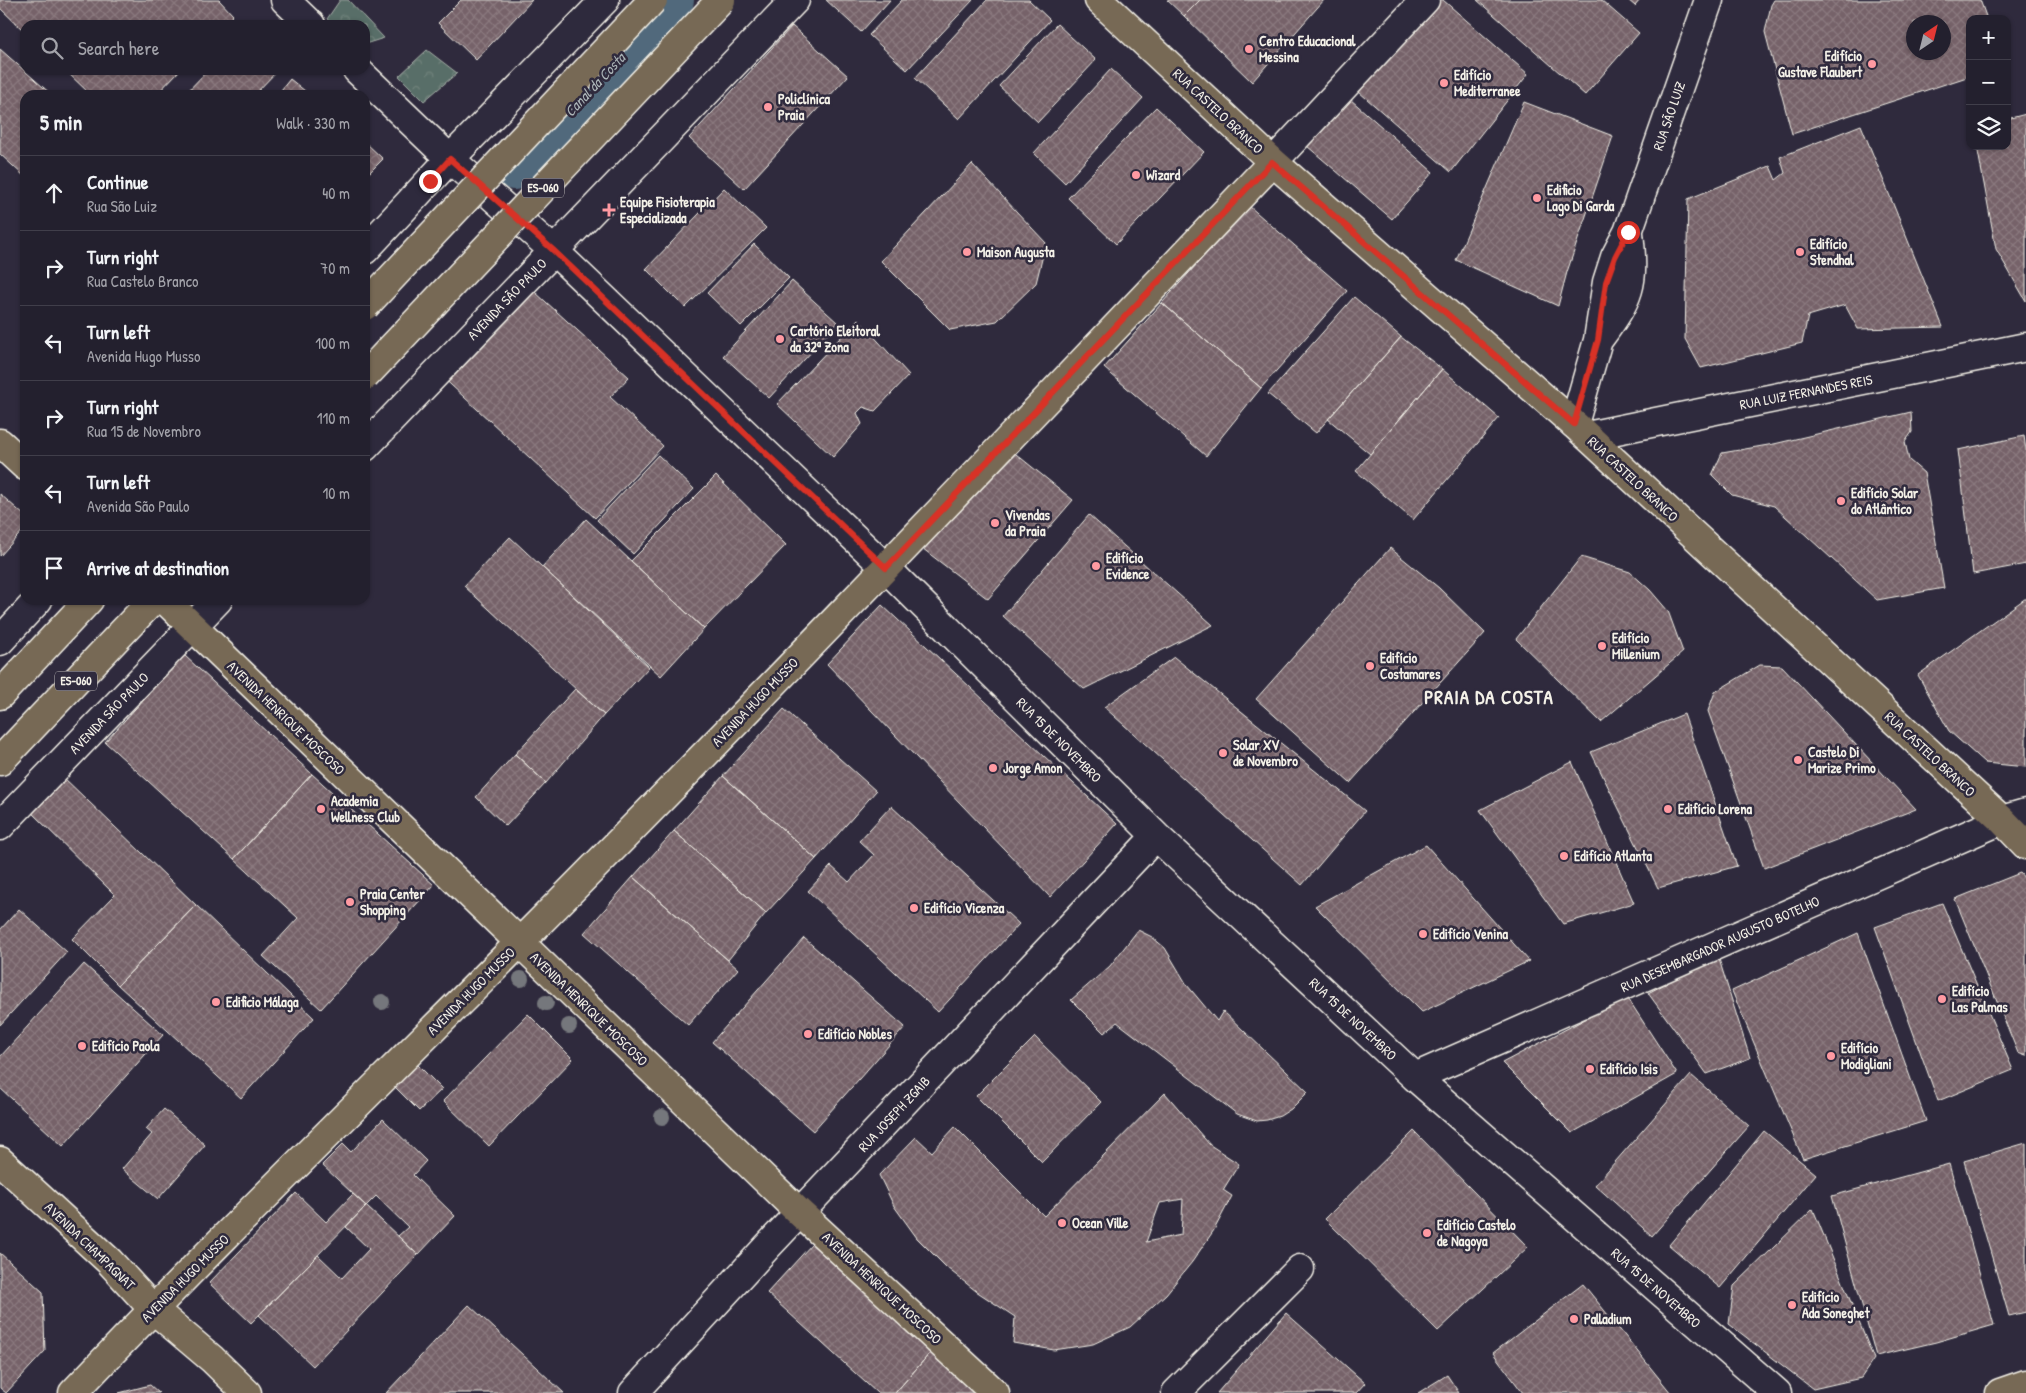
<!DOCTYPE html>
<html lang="en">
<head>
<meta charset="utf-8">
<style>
	:root { --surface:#23202e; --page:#2b2836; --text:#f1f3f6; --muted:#a3a3aa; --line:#403e4a }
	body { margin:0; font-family:"Patrick Hand",sans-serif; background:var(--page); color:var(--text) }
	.controls { position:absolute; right:15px; top:15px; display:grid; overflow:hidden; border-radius:10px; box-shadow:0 1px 4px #0004 }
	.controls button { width:45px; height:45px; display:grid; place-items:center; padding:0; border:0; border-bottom:1px solid var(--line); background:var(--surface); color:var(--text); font:25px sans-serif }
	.compass { position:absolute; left:1906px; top:15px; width:45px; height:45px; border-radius:50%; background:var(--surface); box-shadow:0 1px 4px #0004; rotate:35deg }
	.stop { position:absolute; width:15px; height:15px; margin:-11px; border:4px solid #d93025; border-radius:50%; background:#fff }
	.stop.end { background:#d93025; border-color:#fff; box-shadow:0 1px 5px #0008 }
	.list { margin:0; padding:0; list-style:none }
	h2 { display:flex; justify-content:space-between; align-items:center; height:65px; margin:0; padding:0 20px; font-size:21px }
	h2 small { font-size:16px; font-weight:400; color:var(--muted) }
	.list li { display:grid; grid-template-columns:32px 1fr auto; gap:15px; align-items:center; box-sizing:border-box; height:75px; padding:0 20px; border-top:1px solid var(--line) }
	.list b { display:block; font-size:19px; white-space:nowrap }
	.list p { margin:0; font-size:16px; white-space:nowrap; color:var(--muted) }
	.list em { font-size:16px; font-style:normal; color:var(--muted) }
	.icon { flex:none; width:28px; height:28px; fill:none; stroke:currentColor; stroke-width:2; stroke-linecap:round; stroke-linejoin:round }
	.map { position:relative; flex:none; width:2026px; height:1393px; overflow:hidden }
	.search { position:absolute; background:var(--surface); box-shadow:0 1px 4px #0004; left:20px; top:20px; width:350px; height:55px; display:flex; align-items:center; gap:12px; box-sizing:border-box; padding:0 18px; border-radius:15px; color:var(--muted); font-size:19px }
	.panel { position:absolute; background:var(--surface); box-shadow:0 1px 4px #0004; left:20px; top:90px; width:350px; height:515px; border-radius:15px }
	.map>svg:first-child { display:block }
	.forest { fill:url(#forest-crowns); stroke:#a6b0a8 }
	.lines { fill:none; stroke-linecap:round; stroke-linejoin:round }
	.canal { stroke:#51697b; stroke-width:38 }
	.building { fill:url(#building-cross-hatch); stroke:#f4f1e8; fill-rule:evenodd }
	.minor-casing { stroke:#f4f1e8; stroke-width:31 }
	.major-casing { stroke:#f4f1e8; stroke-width:31 }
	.minor { stroke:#2f2a3d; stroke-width:28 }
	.major { stroke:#776954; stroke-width:28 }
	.major-bridge-casing { stroke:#f4f1e8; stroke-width:31; stroke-linecap:butt }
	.major-bridge { stroke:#776954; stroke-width:28 }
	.tree { fill:#75777b }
	.route { stroke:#d93025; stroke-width:6 }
	.poi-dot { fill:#ff9aa2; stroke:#2f2a3d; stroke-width:2 }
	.labels { text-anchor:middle; stroke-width:5; stroke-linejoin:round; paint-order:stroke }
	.shield { fill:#2f2a3d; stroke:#b9b5b5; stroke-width:1 }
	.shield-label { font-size:12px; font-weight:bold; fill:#f4f1e8 }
	.poi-label { font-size:14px; font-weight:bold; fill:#f4f1e8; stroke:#2f2a3d; text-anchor:start }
	.street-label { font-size:14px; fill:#f4f1e8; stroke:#2f2a3d }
	.water-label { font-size:15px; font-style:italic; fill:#abb4b7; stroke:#2f2a3d }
	.district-label { font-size:19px; font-weight:bold; letter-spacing:1px; fill:#f4f1e8; stroke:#2f2a3d }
</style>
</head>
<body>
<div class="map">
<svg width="2026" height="1393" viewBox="0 0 2026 1393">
	<defs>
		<pattern id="forest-crowns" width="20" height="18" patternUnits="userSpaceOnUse" patternTransform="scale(1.25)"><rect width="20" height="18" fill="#596e67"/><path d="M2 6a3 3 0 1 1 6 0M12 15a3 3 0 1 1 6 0" fill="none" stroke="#71837d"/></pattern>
		<pattern id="building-cross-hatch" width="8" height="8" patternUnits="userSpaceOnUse" patternTransform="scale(1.25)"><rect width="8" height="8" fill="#766269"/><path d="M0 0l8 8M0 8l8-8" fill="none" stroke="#8a797e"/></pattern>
	</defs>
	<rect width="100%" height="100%" fill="#2f2a3d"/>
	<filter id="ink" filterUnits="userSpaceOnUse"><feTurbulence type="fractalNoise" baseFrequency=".02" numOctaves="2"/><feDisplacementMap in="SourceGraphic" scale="10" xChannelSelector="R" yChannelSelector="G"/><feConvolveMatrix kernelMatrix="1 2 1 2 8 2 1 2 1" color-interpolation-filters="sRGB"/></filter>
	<g filter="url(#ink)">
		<path class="forest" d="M340,0H348L384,38L365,44V25H334L327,19Z
			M427,50L457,73L424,101L399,76Z"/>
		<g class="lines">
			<path class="canal" d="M514,171L675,0"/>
		</g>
		<path class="building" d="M0,0H219L233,15L223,25H25V32L0,8Z
			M461,0H532L476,60L438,23Z
			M826,0H890L861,32Z
			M902,0H973L907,70L869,35Z
			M987,0H1029L1050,20L959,119L915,78Z
			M1167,0H1200L1184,16Z
			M1200,0H1324L1252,82L1184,16Z
			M1441,0H1443L1528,74L1451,172L1359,92Z
			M1477,0H1601L1639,33L1585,95Z
			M1628,0H1640L1635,6Z
			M1774,0H1980L1987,19H1970V76L1792,134L1765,32L1771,5ZM1914,22H1944V52H1914Z
			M1057,24L1096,60L1038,122L999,86Z
			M792,26L848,76L744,189L689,138Z
			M0,49L52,95H25V177L0,154Z
			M1111,69L1143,98L1065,183L1034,153Z
			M65,70H180L156,95H91Z
			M208,70H278L254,95H184Z
			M290,79L310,95H277Z
			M1350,99L1433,172L1392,219L1307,146Z
			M1524,102L1613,136L1567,272L1558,306L1456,260Z
			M1156,107L1204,152L1116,244L1068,198Z
			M2026,114V301L1996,249L1977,146H2007V119Z
			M1861,125L1943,327L1858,329L1845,305L1808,316L1802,343L1701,368L1685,339L1688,199L1770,166L1776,180L1785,173L1780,157Z
			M365,142L383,159L365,177Z
			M972,164L1046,243L1036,283L997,321L950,330L881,261Z
			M724,188L766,228L685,308L646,269Z
			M1249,206L1347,291L1261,388L1162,303Z
			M754,244L789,278L741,326L707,293Z
			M792,281L838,323L769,398L723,356Z
			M525,283L629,377L610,397L663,446L595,518L438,373Z
			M1354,297L1401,337L1316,433L1268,394Z
			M1162,303L1261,388L1206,456L1104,368Z
			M858,319L909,375L875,411L863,407L857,413L862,424L833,457L777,404Z
			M1401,337L1442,369L1370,454L1328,419Z
			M1442,369L1499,418L1413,520L1356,471Z
			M1911,412L1912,432L1905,442L1909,460L1924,473L1944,588L1877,600L1774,506L1732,495L1712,475L1722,453L1774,444Z
			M2024,436L2026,450V564L1973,574L1958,450Z
			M1006,446L1073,500L988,599L918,545Z
			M658,455L694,489L633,554L597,520Z
			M716,476L786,545L704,629L631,561Z
			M0,494L25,516V528L0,556Z
			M1089,515L1213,625L1084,689L1003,616Z
			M586,519L704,629L661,676L542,567Z
			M510,537L649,667L604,715L464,586Z
			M1390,548L1439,588L1485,633L1350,783L1256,699Z
			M1581,557L1630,572L1650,590L1668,611L1683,652L1601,722L1516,639Z
			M2026,598V767L1985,763L1949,731L1918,675Z
			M882,605L1117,824L1050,897L827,664Z
			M184,655L312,774L234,859L105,742Z
			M1174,657L1365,811L1302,885L1104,707Z
			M1760,665L1782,666L1916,809L1764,868L1708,711L1715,692Z
			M575,689L604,715L546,783L515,754Z
			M784,709L876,791L816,859L723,776Z
			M1684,714L1737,866L1658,888L1591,752Z
			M515,754L546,783L506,826L476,797Z
			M1572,762L1634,903L1563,924L1480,810Z
			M60,774L196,905L118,985L72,939L115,895L27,808Z
			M312,774L434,885L321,1009L263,956L298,918L234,859Z
			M723,776L816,859L766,913L674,831Z
			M891,806L1019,924L938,1012L808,891L831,866L849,882L874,855L859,841Z
			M674,831L766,913L728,960L633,877Z
			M1426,845L1529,961L1422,1012L1315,906Z
			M2020,873L2026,880V1056L2018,1053L1955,899Z
			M633,877L738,969L688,1025L584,933Z
			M1942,903L2013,1070L1938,1101L1875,927Z
			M196,905L314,1018L241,1098L118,985Z
			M19,909L67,952L0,1025V930Z
			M1138,930L1152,937L1165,948L1187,985L1217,1021L1223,1011L1308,1092L1291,1109L1280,1116L1267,1120L1257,1121L1237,1114L1117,1022L1104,1033L1071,1000L1110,966Z
			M1858,933L1926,1121L1803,1159L1732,991Z
			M804,938L905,1027L813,1131L712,1042Z
			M1718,956L1750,1058L1707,1074L1648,993Z
			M84,964L163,1035L63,1146L0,1088V1057Z
			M1627,997L1677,1074L1572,1133L1502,1063Z
			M528,1014L573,1059L489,1146L443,1101Z
			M1035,1037L1101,1102L1042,1162L976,1096Z
			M413,1060L442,1089L419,1111L390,1082Z
			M1691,1075L1749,1126L1652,1236L1595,1185Z
			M1165,1093L1210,1145L1239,1164L1223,1190L1232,1196L1214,1230L1192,1262L1166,1294L1130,1327L1093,1344L1054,1350L1013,1343L1015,1317L976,1291L947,1268L917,1238L894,1206L879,1175L916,1137L932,1152L955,1127L1044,1216Z
			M164,1109L205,1145L158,1199L122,1169L152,1134L146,1129Z
			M383,1119L426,1161L413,1175L455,1216L418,1255L398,1236L408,1227L376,1196L366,1206L322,1165L343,1144L351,1152Z
			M1414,1131L1528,1247L1438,1331L1325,1219Z
			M1764,1131L1816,1174L1720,1288L1669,1245Z
			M2026,1143V1312L2009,1316L1964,1161Z
			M1949,1164L1994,1325L1936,1342L1876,1356L1832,1196Z
			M296,1193L326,1222L353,1194L366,1206L251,1323L209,1283Z
			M1183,1199L1181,1235L1146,1242L1160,1203Z
			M366,1206L418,1255L313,1366L259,1315L318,1255L342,1278L369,1249L346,1227Z
			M1813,1209L1874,1359L1861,1378L1813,1389L1729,1324L1734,1286Z
			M812,1244L931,1352L895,1393H877L767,1293Z
			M0,1253L43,1292L45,1351L6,1393L0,1388V1324L2,1322L0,1320Z
			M1583,1284L1671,1393H1523L1493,1353Z
			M469,1305L564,1393H386Z
			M1286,1313L1365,1383L1356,1393H1217Z
			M931,1352L975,1393H895Z
			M1447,1375L1459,1393H1418Z
			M150,1385L159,1393H119Z"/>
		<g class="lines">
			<g class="minor-casing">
				<path id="minor" d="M285,0L311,25
					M357,70L450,159L553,250L886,568L1156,836L1415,1077L1777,1393
					M1273,162L1425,0
					M365,250L450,159L605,0
					M1599,339C1630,297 1635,286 1629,233
					M1574,424L1598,340L1607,282L1615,257L1628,232L1709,0
					M1587,436L2026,347
					M365,447L795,0
					M0,641L38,600
					M0,826L218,600
					M1415,1077L2002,820L2026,813
					M633,1393L767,1247L1156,836
					M1176,1393L1300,1269"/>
			</g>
			<g class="major-casing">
				<path id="major" d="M1099,0L1273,162L1574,424L2002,820L2026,845
					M0,443L25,466
					M165,600L800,1213L995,1393
					M0,695L89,600
					M0,761L153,600
					M0,1161L109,1261L153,1309L212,1359L247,1393
					M73,1393C220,1238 373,1090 523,939C777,684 1024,423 1273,162
					M2000,1393L2026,1384"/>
			</g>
			<use href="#minor" class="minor"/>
			<use href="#major" class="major"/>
			<g class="major-bridge-casing">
				<path id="major-bridge" d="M365,306L653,0
					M365,376L721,0"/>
			</g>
			<use href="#major-bridge" class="major-bridge"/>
		</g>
		<g class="tree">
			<circle cx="521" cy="979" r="8"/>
			<circle cx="382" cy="1002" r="8"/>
			<circle cx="546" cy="1003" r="8"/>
			<circle cx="569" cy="1026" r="8"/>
			<circle cx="662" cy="1117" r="8"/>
		</g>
	</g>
	<g class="lines" filter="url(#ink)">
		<path class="route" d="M430,181L450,159L553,250L886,568L1272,162L1574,424L1598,340L1606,282L1615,257L1628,232"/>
	</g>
	<g class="poi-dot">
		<circle cx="1249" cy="49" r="5"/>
		<circle cx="1872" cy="64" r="5"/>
		<circle cx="1444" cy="83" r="5"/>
		<circle cx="768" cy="107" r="5"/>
		<circle cx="1136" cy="175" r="5"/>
		<circle cx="1537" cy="198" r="5"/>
		<path d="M606.5 202.5h5v5h5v5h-5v5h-5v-5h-5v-5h5z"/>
		<circle cx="967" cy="252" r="5"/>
		<circle cx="1800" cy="252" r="5"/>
		<circle cx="780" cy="339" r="5"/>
		<circle cx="1841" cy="501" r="5"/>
		<circle cx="995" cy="523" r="5"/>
		<circle cx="1096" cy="566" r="5"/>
		<circle cx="1602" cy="646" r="5"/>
		<circle cx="1370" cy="666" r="5"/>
		<circle cx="1223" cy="753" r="5"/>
		<circle cx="1798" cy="760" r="5"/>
		<circle cx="993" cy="768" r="5"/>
		<circle cx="321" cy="809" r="5"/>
		<circle cx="1668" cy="809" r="5"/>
		<circle cx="1564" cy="856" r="5"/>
		<circle cx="350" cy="902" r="5"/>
		<circle cx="914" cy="908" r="5"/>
		<circle cx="1423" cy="934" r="5"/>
		<circle cx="1942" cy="999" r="5"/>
		<circle cx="216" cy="1002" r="5"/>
		<circle cx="808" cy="1034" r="5"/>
		<circle cx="82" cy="1046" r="5"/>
		<circle cx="1831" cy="1056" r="5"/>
		<circle cx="1590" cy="1069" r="5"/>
		<circle cx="1062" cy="1223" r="5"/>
		<circle cx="1427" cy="1233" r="5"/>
		<circle cx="1792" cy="1305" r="5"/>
		<circle cx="1574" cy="1319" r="5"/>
	</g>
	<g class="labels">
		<g class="shield">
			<rect x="522" y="178.5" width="42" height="19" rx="4"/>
			<rect x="55" y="671.5" width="42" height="19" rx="4"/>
		</g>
		<g class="shield-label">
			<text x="543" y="192">ES-060</text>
			<text x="76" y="685">ES-060</text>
		</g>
		<g class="poi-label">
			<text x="1259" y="46">Centro Educacional<tspan x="1259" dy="16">Messina</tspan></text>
			<text x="1862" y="61" text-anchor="end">Edifício<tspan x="1862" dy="16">Gustave Flaubert</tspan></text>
			<text x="1454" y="80">Edifício<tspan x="1454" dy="16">Mediterranee</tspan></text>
			<text x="778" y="104">Policlínica<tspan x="778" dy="16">Praia</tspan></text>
			<text x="1146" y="180">Wizard</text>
			<text x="1547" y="195">Edificio<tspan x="1547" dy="16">Lago Di Garda</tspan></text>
			<text x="620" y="207">Equipe Fisioterapia<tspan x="620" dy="16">Especializada</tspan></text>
			<text x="1810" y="249">Edifício<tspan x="1810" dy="16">Stendhal</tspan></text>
			<text x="977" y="257">Maison Augusta</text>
			<text x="790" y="336">Cartório Eleitoral<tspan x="790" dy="16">da 32ª Zona</tspan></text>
			<text x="1851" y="498">Edifício Solar<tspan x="1851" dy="16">do Atlântico</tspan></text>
			<text x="1005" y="520">Vivendas<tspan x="1005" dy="16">da Praia</tspan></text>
			<text x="1106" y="563">Edifício<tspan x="1106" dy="16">Evidence</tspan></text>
			<text x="1612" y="643">Edifício<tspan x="1612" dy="16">Millenium</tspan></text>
			<text x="1380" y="663">Edifício<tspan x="1380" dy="16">Costamares</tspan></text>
			<text x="1233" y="750">Solar XV<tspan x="1233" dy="16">de Novembro</tspan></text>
			<text x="1808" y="757">Castelo Di<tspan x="1808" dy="16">Marize Primo</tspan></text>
			<text x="1003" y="773">Jorge Amon</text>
			<text x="331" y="806">Academia<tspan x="331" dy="16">Wellness Club</tspan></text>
			<text x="1678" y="814">Edifício Lorena</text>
			<text x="1574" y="861">Edifício Atlanta</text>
			<text x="360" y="899">Praia Center<tspan x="360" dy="16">Shopping</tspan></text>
			<text x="924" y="913">Edifício Vicenza</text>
			<text x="1433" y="939">Edifício Venina</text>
			<text x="1952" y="996">Edifício<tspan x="1952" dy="16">Las Palmas</tspan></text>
			<text x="226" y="1007">Edificio Málaga</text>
			<text x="818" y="1039">Edifício Nobles</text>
			<text x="92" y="1051">Edifício Paola</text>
			<text x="1841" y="1053">Edifício<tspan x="1841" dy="16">Modigliani</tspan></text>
			<text x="1600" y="1074">Edifício Isis</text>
			<text x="1072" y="1228">Ocean Ville</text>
			<text x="1437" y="1230">Edifício Castelo<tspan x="1437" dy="16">de Nagoya</tspan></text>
			<text x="1802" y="1302">Edifício<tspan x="1802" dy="16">Ada Soneghet</tspan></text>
			<text x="1584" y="1324">Palladium</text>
		</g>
		<g class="street-label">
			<text transform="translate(1218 111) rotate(43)" y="5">RUA CASTELO BRANCO</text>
			<text transform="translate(1669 116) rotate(-71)" y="5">RUA SÃO LUIZ</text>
			<text transform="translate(507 299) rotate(-46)" y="5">AVENIDA SÃO PAULO</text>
			<text transform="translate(1806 392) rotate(-11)" y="5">RUA LUIZ FERNANDES REIS</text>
			<text transform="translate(1633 479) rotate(43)" y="5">RUA CASTELO BRANCO</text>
			<text transform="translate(755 702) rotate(-46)" y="5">AVENIDA HUGO MUSSO</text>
			<text transform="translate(109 713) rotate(-46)" y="5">AVENIDA SÃO PAULO</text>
			<text transform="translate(286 718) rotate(44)" y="5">AVENIDA HENRIQUE MOSCOSO</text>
			<text transform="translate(1059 740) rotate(45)" y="5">RUA 15 DE NOVEMBRO</text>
			<text transform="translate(1930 754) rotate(43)" y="5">RUA CASTELO BRANCO</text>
			<text transform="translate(1720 944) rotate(-24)" y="5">RUA DESEMBARGADOR AUGUSTO BOTELHO</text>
			<text transform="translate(471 991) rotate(-45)" y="5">AVENIDA HUGO MUSSO</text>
			<text transform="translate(589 1009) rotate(44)" y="5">AVENIDA HENRIQUE MOSCOSO</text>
			<text transform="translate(1353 1019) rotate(43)" y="5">RUA 15 DE NOVEMBRO</text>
			<text transform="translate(894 1114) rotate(-47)" y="5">RUA JOSEPH ZGAIB</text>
			<text transform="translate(90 1246) rotate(44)" y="5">AVENIDA CHAMPAGNAT</text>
			<text transform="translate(185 1278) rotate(-45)" y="5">AVENIDA HUGO MUSSO</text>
			<text transform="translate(882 1288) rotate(43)" y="5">AVENIDA HENRIQUE MOSCOSO</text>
			<text transform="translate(1656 1288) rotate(41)" y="5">RUA 15 DE NOVEMBRO</text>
		</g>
		<g class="water-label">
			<text transform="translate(595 85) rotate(-47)" y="5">Canal da Costa</text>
		</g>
		<g class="district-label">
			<text x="1489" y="704">PRAIA DA COSTA</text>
		</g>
	</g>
</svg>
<div class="controls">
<button>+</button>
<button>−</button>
<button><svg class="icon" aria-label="layers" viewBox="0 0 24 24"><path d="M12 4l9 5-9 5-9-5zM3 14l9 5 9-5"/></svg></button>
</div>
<svg class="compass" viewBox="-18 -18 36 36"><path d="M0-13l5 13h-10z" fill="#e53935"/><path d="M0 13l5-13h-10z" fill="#a3a3aa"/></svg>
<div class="stop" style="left:1628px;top:232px"></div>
<div class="stop end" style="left:430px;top:181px"></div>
<div class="search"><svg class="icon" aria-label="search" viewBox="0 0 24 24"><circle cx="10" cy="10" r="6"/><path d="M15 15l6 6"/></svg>Search here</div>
<section class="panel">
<h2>5 min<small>Walk · 330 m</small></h2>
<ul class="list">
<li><svg class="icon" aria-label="ahead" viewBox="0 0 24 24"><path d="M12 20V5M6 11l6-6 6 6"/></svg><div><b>Continue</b><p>Rua São Luiz</p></div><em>40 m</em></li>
<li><svg class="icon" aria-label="right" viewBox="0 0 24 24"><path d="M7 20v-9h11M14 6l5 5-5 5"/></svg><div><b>Turn right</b><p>Rua Castelo Branco</p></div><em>70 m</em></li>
<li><svg class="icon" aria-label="left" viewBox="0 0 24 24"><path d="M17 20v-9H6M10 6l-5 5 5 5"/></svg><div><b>Turn left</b><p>Avenida Hugo Musso</p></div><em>100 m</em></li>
<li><svg class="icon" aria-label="right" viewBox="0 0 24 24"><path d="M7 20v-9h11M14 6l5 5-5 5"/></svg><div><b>Turn right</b><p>Rua 15 de Novembro</p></div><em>110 m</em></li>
<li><svg class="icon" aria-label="left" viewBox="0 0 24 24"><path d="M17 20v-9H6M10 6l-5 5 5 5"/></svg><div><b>Turn left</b><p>Avenida São Paulo</p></div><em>10 m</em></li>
<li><svg class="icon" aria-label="arrive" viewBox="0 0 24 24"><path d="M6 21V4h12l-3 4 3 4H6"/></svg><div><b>Arrive at destination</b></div></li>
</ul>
</section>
</div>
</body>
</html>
